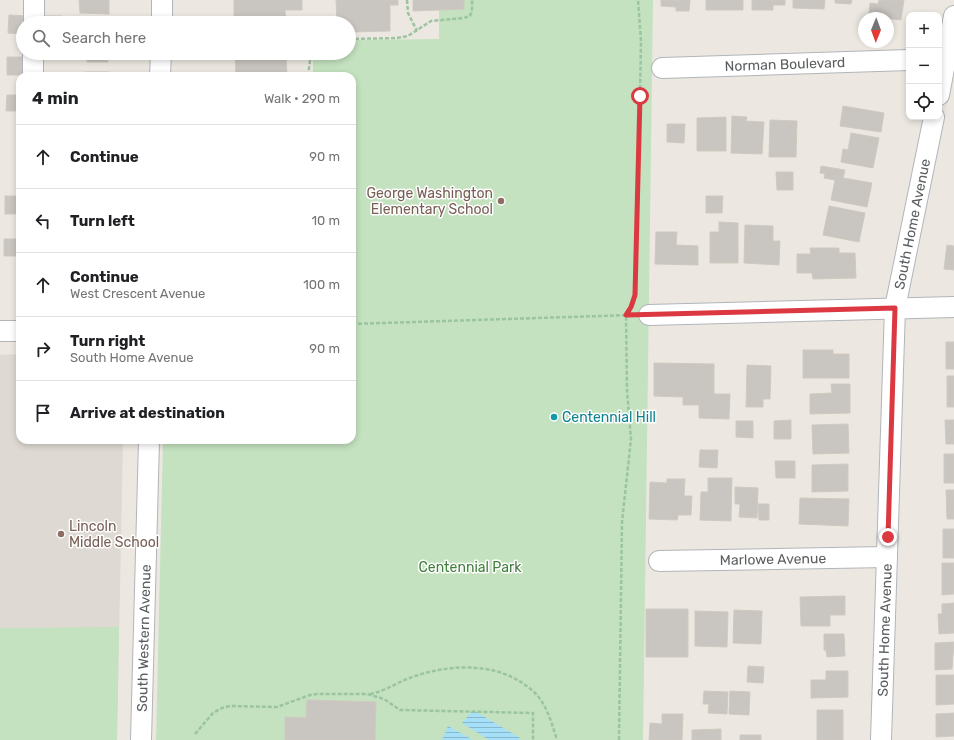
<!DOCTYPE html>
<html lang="en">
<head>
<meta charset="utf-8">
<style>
	:root { --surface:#fff; --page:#f6f6f6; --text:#202124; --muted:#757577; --line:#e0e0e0 }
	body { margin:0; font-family:Rubik,sans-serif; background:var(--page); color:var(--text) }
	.controls { position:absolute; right:12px; top:12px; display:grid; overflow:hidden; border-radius:8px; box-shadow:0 2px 6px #0003 }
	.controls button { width:36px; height:36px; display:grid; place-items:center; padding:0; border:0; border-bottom:1px solid var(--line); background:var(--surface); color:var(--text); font:20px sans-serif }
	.compass { position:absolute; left:858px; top:12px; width:36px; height:36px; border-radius:50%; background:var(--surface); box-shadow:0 2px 6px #0003; rotate:181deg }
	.stop { position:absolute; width:12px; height:12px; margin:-9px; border:3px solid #db3841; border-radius:50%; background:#fff }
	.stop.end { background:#db3841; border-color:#fff; box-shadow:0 1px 4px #0008 }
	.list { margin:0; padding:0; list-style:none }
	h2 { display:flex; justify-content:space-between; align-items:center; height:52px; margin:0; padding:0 16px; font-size:17px }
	h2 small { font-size:13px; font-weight:400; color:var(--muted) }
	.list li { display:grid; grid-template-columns:26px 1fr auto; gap:12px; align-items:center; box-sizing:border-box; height:64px; padding:0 16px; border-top:1px solid var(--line) }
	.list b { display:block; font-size:15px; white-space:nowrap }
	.list p { margin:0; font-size:13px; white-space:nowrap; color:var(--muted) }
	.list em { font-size:13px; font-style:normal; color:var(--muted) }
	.icon { flex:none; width:22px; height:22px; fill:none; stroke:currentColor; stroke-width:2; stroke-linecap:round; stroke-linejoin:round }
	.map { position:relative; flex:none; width:954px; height:740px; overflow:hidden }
	.search { position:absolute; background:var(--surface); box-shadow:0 2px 6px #0003; left:16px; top:16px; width:340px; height:44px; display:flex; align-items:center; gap:10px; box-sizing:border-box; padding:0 14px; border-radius:22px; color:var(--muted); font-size:15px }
	.panel { position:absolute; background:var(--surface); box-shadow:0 2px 6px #0003; left:16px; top:72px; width:340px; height:372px; border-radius:12px }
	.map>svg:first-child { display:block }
	.education { fill:#ded9d3 }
	.park { fill:#c4e2bf }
	.water { fill:url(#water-rules) }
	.building { fill:#c9c5c0; stroke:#d0c9c0 }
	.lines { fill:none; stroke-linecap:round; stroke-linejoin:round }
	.minor-casing { stroke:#b2b5b8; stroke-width:22 }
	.path { stroke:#9bc4a1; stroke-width:2.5; stroke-dasharray:4 2; stroke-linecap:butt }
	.minor { stroke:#fff; stroke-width:20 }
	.route { stroke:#db3841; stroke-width:5 }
	.education-dot { fill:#8d6e63; stroke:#fff; stroke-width:1.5 }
	.culture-dot { fill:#0f9aa8; stroke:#fff; stroke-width:1.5 }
	.labels { text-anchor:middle; stroke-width:3; stroke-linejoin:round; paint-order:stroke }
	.street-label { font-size:14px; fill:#5a5e61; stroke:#fff }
	.education-label { font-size:14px; fill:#785e54; stroke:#fff; text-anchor:end }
	.culture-label { font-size:14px; fill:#0d838f; stroke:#fff; text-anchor:start }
	.park-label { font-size:14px; fill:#417f3b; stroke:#fff }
</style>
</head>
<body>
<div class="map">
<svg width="954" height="740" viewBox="0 0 954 740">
	<defs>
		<pattern id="water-rules" width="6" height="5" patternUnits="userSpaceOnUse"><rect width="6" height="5" fill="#a5dff8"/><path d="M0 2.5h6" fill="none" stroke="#89b8cc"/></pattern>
	</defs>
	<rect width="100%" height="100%" fill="#ece8e1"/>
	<path class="education" d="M20,354V440H123L117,740H0V355Z"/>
	<path class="park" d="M439,0H653L643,740H156L163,440H352V76H313V53H349V40L439,39Z
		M119,627L117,740H0V628Z"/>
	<path class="water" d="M473,710L520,738L519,740H489L462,723Z
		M448,726L473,740H442Z"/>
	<path class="building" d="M79,0H109V14L80,13Z
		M234,0H302V10H285L286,23H234Z
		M336,0H398V5H390V31L349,32V23H337Z
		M413,0H464V9L413,11Z
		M661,0H690L689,11H676V7L661,6Z
		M706,0H743V10H706Z
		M752,0H785V5H773V10H752Z
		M793,0H825L824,9L793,8Z
		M835,0H852L851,4L835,3Z
		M879,0H904L901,20L869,16L870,3L878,4Z
		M9,15L28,16V23H23V34L8,33Z
		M43,16H62V23H43Z
		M52,53H74V58H52Z
		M87,53H108V62H87Z
		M235,53H286L287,76H236Z
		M7,57H26L25,75H7Z
		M85,72H109V76H85Z
		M7,95H20V111H6Z
		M843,106L884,113L881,132L840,126Z
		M732,116L747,117L746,121L764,122L762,154L731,153Z
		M726,117V151H697V118Z
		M770,120L797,121L796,157H769Z
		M667,124H685L684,143L667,142Z
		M851,133L879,138L873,168L841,162L843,149L848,150Z
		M821,166L845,170L843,178L872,183L867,207L831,200L835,180L824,178L825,174L820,173Z
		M776,172H793V190H777Z
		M5,196H20V214H5Z
		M706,196H723L722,213H706Z
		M829,206L865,213L859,242L823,235Z
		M719,222L738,223V263H710V232H719Z
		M745,225L773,226V241H780L779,265L744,263Z
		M656,232H677L676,245L698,246V265L655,264Z
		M4,239H20V256H4Z
		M947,245L954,246V270L944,269Z
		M810,248H839V253H855L856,278L813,279L812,273H797V254H811Z
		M946,342H954V369H946Z
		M803,350H833V354H849V378H803Z
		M654,363L714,364V394H730L729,419L699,418V405H683V397L654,396Z
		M747,365L771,366L770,399H763V407H746Z
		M947,376H954V407H947Z
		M831,384H850V413L810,414V394L832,393Z
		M791,420V439H774V421Z
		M945,420H954V444H946Z
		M736,421H753V438L736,437Z
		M848,424L849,453L813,454L812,425Z
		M700,450H718L717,468L699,467Z
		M944,454H954V483H944Z
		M775,461H795V478H776Z
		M848,464V491L812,492V465Z
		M708,478H732L731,521L700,520L701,492H708Z
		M667,479H685L684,496H692L691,515H678L677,520L649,519L650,482L667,483Z
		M735,487L758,488L757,518L739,517L740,504H735Z
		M946,490H954V519H947Z
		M800,498L849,499L848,526L799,524Z
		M758,504H769V520H759Z
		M943,529H954V558H943Z
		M942,563H954V594L942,595Z
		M845,596V615H830V626H801L800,597Z
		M954,603V633L939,634L938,614H942V604Z
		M646,609H688V657H646Z
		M734,610L762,611L761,644L733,643Z
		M695,611L728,612L727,647L695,646Z
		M824,634H844L845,656L827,657L826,650H824Z
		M954,642L952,669L935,670V643Z
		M748,666L764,667L763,683L747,682Z
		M826,671H848V697L811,698V680H826Z
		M936,675H954V704L936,705Z
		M704,691L728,692L727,714L708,713L709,704H703Z
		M730,691L750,692L749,715L729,714Z
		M307,700L376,702L375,740H285V717L306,718Z
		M817,710H843V740H817Z
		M954,713V736L936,737V714Z
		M662,714H683L682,740H649L650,723L662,724Z
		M721,729V740H692V730Z
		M740,735H761V740H740Z"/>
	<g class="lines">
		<g class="minor-casing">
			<g id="minor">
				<path d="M34,23V0"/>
				<path d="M162,23V0"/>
				<path id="s1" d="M662,68L909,60"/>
				<path d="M33,76V53"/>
				<path d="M160,76L161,53"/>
				<path d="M939,95L954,16"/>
				<path d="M649,315L954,307"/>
				<path d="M0,331H20"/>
				<path id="s2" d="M659,561L887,557"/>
				<path id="s3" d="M141,740L149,440"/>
				<path id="s4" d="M881,740L895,308L934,117"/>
			</g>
		</g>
		<path class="path" d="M407,0L408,13L417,31
			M349,39L397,38L408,36L431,21L464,18L470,16L472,11V0
			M308,76L311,53
			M352,324L631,315
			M370,694C386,691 399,681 415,676C455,663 503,662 535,693C547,705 552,724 557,740
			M195,734L213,713L222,708L230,706L277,707L310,695L317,694H367L384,699L400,710L533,713V740
			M619,740L622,522L631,439L627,391L626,315L631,307L635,295L637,251L641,41L638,0"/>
		<use href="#minor" class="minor"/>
	</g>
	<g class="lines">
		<path class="route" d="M640,96L635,295L631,307L626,315L895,308L888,537"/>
	</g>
	<g class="education-dot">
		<circle cx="501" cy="201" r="4"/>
		<circle cx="61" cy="534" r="4"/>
	</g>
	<circle class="culture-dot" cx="554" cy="417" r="4"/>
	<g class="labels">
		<g class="street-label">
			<text dy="5" stroke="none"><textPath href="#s1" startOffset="123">Norman Boulevard</textPath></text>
			<text dy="5" stroke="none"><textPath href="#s4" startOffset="518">South Home Avenue</textPath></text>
			<text dy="5" stroke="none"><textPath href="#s2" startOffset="114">Marlowe Avenue</textPath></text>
			<text dy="5" stroke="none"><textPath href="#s4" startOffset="110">South Home Avenue</textPath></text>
			<text dy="5" stroke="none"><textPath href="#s3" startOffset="102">South Western Avenue</textPath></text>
		</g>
		<g class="education-label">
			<text x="493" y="198">George Washington<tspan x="493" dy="16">Elementary School</tspan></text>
			<text x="69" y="531" text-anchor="start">Lincoln<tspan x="69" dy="16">Middle School</tspan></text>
		</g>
		<g class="culture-label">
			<text x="562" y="422">Centennial Hill</text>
		</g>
		<g class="park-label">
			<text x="470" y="572">Centennial Park</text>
		</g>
	</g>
</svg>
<div class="controls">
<button>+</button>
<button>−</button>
<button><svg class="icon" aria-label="locate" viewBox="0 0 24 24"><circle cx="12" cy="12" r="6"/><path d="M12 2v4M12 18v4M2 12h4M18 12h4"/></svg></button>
</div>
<svg class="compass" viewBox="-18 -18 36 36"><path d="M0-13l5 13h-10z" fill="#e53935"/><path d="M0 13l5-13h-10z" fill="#757577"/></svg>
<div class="stop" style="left:640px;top:96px"></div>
<div class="stop end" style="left:888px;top:537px"></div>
<div class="search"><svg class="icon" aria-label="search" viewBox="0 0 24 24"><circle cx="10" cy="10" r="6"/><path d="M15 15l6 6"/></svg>Search here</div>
<section class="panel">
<h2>4 min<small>Walk · 290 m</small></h2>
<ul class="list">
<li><svg class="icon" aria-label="ahead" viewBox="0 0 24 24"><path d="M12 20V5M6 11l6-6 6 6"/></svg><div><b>Continue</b></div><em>90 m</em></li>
<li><svg class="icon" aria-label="left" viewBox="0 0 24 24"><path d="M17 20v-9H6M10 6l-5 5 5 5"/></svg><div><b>Turn left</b></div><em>10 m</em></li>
<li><svg class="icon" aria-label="ahead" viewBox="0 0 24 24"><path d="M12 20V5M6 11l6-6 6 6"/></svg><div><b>Continue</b><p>West Crescent Avenue</p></div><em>100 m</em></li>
<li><svg class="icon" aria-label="right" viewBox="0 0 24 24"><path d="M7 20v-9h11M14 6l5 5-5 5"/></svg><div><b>Turn right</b><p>South Home Avenue</p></div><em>90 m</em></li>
<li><svg class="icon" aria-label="arrive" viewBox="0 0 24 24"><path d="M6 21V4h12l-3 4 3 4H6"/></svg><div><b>Arrive at destination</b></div></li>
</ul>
</section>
</div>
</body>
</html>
